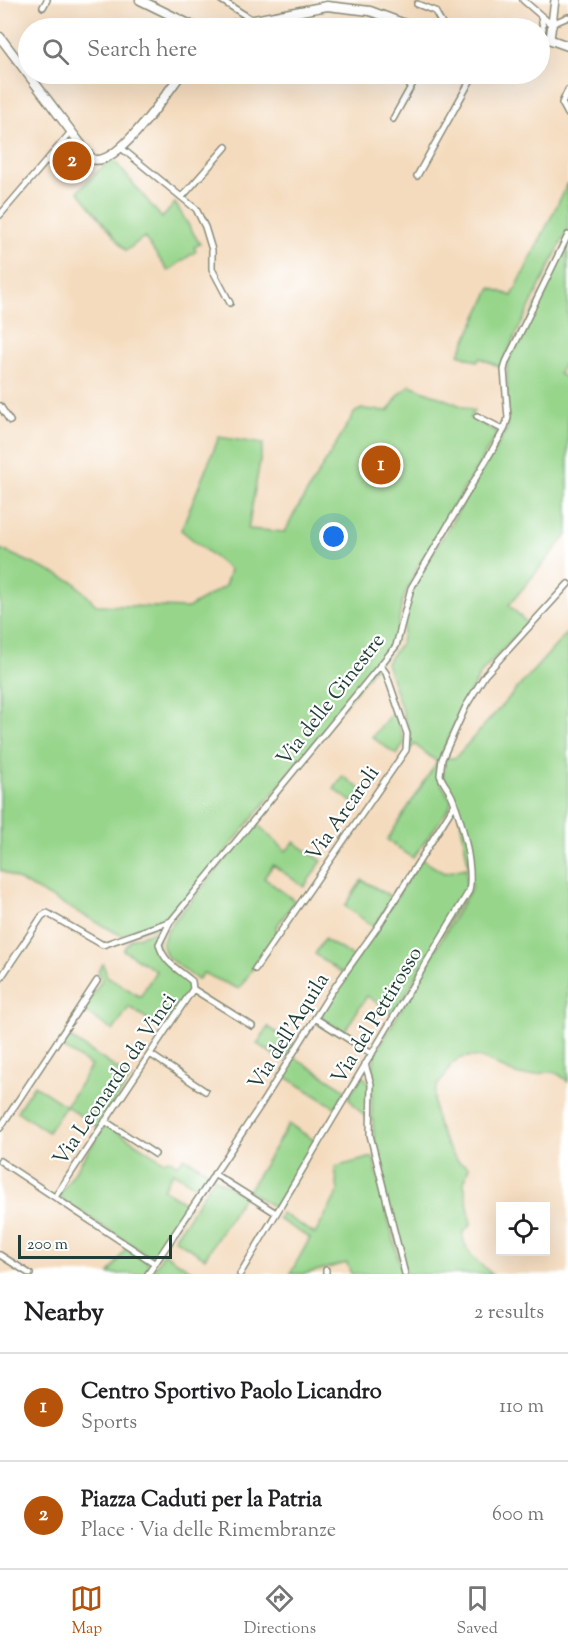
<!DOCTYPE html>
<html lang="en">
<head>
<meta charset="utf-8">
<style>
	:root { --surface:#fff; --page:#f6f6f6; --text:#202124; --muted:#757577; --line:#e0e0e0; --accent:#b45309 }
	body { margin:0; font-family:"Sorts Mill Goudy",serif; background:var(--page); color:var(--text) }
	.controls { position:absolute; right:18px; bottom:18px; display:grid; overflow:hidden; border-radius:0px; box-shadow:0 6px 24px #0002 }
	.controls button { width:54px; height:54px; display:grid; place-items:center; padding:0; border:0; border-bottom:2px solid var(--line); background:var(--surface); color:var(--text); font:30px sans-serif }
	.scale { position:absolute; left:18px; bottom:15px; width:154px; box-sizing:border-box; padding-left:6px; border:3px solid #1f3d34; border-top:0; font-size:16px; line-height:21px; white-space:nowrap; color:#1f3d34; -webkit-text-stroke:4px #fff; paint-order:stroke }
	.you { position:absolute; left:334px; top:537px; width:21px; height:21px; margin:-15px; border:4px solid #fff; border-radius:50%; background:#1a73e8; box-shadow:0 0 0 9px #1a73e833 }
	.badge { display:grid; place-items:center; width:39px; height:39px; border-radius:50%; background:var(--accent); color:#fff; font-size:20px; font-weight:700 }
	.pin { position:absolute; translate:-50% -50%; border:3px solid #fff; box-shadow:0 2px 6px #0006 }
	.list { margin:0; padding:0; list-style:none }
	h2 { display:flex; justify-content:space-between; align-items:center; height:78px; margin:0; padding:0 24px; font-size:26px }
	h2 small { font-size:20px; font-weight:400; color:var(--muted) }
	.list li { display:grid; grid-template-columns:39px 1fr auto; gap:18px; align-items:center; box-sizing:border-box; height:108px; padding:0 24px; border-top:2px solid var(--line) }
	.list b { display:block; font-size:22px; white-space:nowrap }
	.list p { margin:0; font-size:20px; white-space:nowrap; color:var(--muted) }
	.list em { font-size:20px; font-style:normal; color:var(--muted) }
	.icon { flex:none; width:33px; height:33px; fill:none; stroke:currentColor; stroke-width:2; stroke-linecap:round; stroke-linejoin:round }
	.map { position:relative; flex:none; width:568px; height:1274px; overflow:hidden }
	.search { position:absolute; background:var(--surface); box-shadow:0 6px 24px #0002; left:18px; right:18px; top:18px; height:66px; display:flex; align-items:center; gap:15px; box-sizing:border-box; padding:0 21px; border-radius:33px; color:var(--muted); font-size:22px }
	.sheet { height:294px; background:var(--surface) }
	nav { display:flex; justify-content:space-around; align-items:center; box-sizing:border-box; height:84px; border-top:2px solid var(--line); background:var(--surface); font-size:16px; color:var(--muted) }
	nav a { display:grid; justify-items:center; gap:3px }
	nav .on { color:var(--accent) }
	.map>svg:first-child { display:block }
	.green { fill:#97d58b; stroke:#5b8960; stroke-width:1.5 }
	.lines { fill:none; stroke-linecap:round; stroke-linejoin:round }
	.minor-casing { stroke:#8a8c79; stroke-width:8 }
	.tertiary-casing { stroke:#8a8c79; stroke-width:10 }
	.secondary-casing { stroke:#8a8c79; stroke-width:11 }
	.minor { stroke:#fff; stroke-width:5 }
	.tertiary { stroke:#fff; stroke-width:7 }
	.secondary { stroke:#fff; stroke-width:8 }
	.labels { text-anchor:middle; stroke-width:4.5; stroke-linejoin:round; paint-order:stroke }
	.street-label { font-size:21px; fill:#1f3d34; stroke:#fff }
</style>
</head>
<body>
<div class="map">
<svg width="568" height="1274" viewBox="0 0 568 1274">
	<rect width="100%" height="100%" fill="#fff"/>
	<filter id="ink" filterUnits="userSpaceOnUse"><feTurbulence type="fractalNoise" baseFrequency=".0167" numOctaves="2"/><feDisplacementMap in="SourceGraphic" scale="12" xChannelSelector="R" yChannelSelector="G"/><feConvolveMatrix kernelMatrix="1 2 1 2 8 2 1 2 1" color-interpolation-filters="sRGB"/></filter>
	<filter id="wash" filterUnits="userSpaceOnUse"><feTurbulence type="fractalNoise" baseFrequency=".008" numOctaves="4" result="noise"/><feDisplacementMap in="SourceGraphic" scale="24" xChannelSelector="R" yChannelSelector="G"/><feGaussianBlur stdDeviation="1.35" result="paint"/><feColorMatrix in="noise" values="0 0 0 0 0 0 0 0 0 0 0 0 0 0 0 0 0 1.4 0 .05"/><feComposite in="paint" operator="in"/></filter>
	<g filter="url(#wash)">
		<rect width="100%" height="100%" fill="#f4dbbe"/>
		<path class="green" d="M112,158L162,218L175,203L200,244L194,247L196,251L168,271L144,237L126,251L78,191Z
			M568,183V229L500,367L480,358L477,361L459,354L491,288L512,296Z
			M568,242V355L559,374L568,379V534L509,605L527,623L482,672L469,694L438,762L437,777L451,800L450,807L413,858L387,840L437,762L414,744L410,750V733L386,663L401,643L408,600L420,575L507,429V363Z
			M410,385L474,411L470,418L498,432L414,573L402,602L396,639L392,646L172,918L162,924L122,936L0,870V549L74,582L96,605L188,608L225,586L230,570L181,530L219,437L263,444L248,529L285,532L294,514L355,412L362,409L388,411L399,395Z
			M568,632V1082C548,1062 542,1079 520,1075C499,1072 477,1043 451,1064C449,1075 441,1077 437,1087C428,1109 442,1143 458,1161C462,1166 464,1162 469,1167L464,1183L471,1224L463,1233C462,1251 479,1263 492,1274H406C388,1202 362,1129 375,1054L472,887L458,806L443,777L445,758H455Z
			M395,709L404,743L397,755L372,737Z
			M343,776L369,795L360,808L334,789Z
			M256,823L286,851L294,842L322,861L304,887L273,865L264,878L295,901L276,927L277,932L239,989L203,973L198,980L167,957L162,944L167,930Z
			M421,859L444,873L466,868L467,890L394,1014L367,996L344,1032L319,1017Z
			M362,880L392,897L374,927L345,906Z
			M162,929C141,967 193,967 188,992L163,1029L129,1007L113,1031L83,1010L102,980L98,971L103,964L107,976L140,997L156,971L123,950L131,939Z
			M324,939L354,957L342,973L315,954Z
			M268,1027L295,1044L284,1061L257,1044Z
			M66,1035L131,1078L98,1128L66,1106L48,1132L17,1111L34,1085L66,1106L91,1066L59,1045Z
			M294,1057L346,1090L336,1108L283,1075Z
			M362,1076L369,1082L367,1119L348,1098Z
			M106,1124L163,1161L169,1159L178,1165L184,1157L211,1173L200,1189L173,1172L163,1189L189,1205L155,1256L150,1257L58,1197Z
			M289,1124L317,1142L278,1206L273,1207L248,1191Z
			M373,1157L402,1274H351L347,1263L304,1274H290L310,1238L278,1219L281,1213L315,1234L338,1192L335,1167Z
			M214,1178L244,1195L205,1258L174,1239Z
			M126,1248L148,1262L149,1265L145,1274H109Z
			M164,1253L195,1273L194,1274H151Z"/>
	</g>
	<g filter="url(#ink)">
		<g class="lines">
			<g class="minor-casing">
				<path id="minor" d="M221,0L251,19
					M523,0L553,26
					M417,4L435,11L444,28
					M43,7L47,0
					M554,23L568,17
					M540,39L543,28L541,16
					M568,90L562,103L568,114
					M393,119L418,74
					M120,147L196,209L205,227L212,250V269L230,303
					M83,166L71,153L59,163L72,176L92,159
					M417,176L474,74
					M182,197L226,147
					M0,215L71,132
					M0,406L10,421
					M477,416L504,430
					M255,969L406,750L407,734L386,673L380,665
					M0,979L42,916L47,913L103,945L171,921L396,646L411,588L504,430L508,418L504,370L506,362L568,235
					M193,989L252,1026
					M315,1018L372,1054
					M150,1054L205,1091
					M365,1064L371,1084L370,1135L405,1274
					M105,1121L155,1154
					M0,1128L97,981
					M0,1161L154,1263
					M214,1174L276,1213
					M55,1197L193,989L192,981C179,970 163,962 159,944L170,922
					M0,1255L30,1274
					M326,1270V1274
					M148,1274L262,1103L332,991L379,925L455,804
					M240,1274L469,891C474,868 462,821 453,799C450,790 443,784 440,775L442,759L466,706L485,675L568,584"/>
			</g>
			<g class="tertiary-casing">
				<path id="tertiary" d="M550,39L555,0"/>
			</g>
			<g class="secondary-casing">
				<path id="secondary" d="M140,0L193,26L213,28L327,6L370,11L416,28
					M540,36L568,46
					M0,37L92,159C116,169 168,92 181,74"/>
			</g>
			<use href="#minor" class="minor"/>
			<use href="#tertiary" class="tertiary"/>
			<use href="#secondary" class="secondary"/>
		</g>
	</g>
	<g class="labels">
		<g class="street-label">
			<text transform="translate(330 699) rotate(-52)" y="7">Via delle Ginestre</text>
			<text transform="translate(342 813) rotate(-55)" y="7">Via Arcaroli</text>
			<text transform="translate(376 1015) rotate(-59)" y="7">Via del Pettirosso</text>
			<text transform="translate(288 1031) rotate(-58)" y="7">Via dell'Aquila</text>
			<text transform="translate(114 1079) rotate(-56)" y="7">Via Leonardo da Vinci</text>
		</g>
	</g>
</svg>
<div class="controls">
<button><svg class="icon" aria-label="locate" viewBox="0 0 24 24"><circle cx="12" cy="12" r="6"/><path d="M12 2v4M12 18v4M2 12h4M18 12h4"/></svg></button>
</div>
<div class="scale">200 m</div>
<div class="you"></div>
<div class="pin badge" style="left:381px;top:465px">1</div>
<div class="pin badge" style="left:72px;top:161px">2</div>
<div class="search"><svg class="icon" aria-label="search" viewBox="0 0 24 24"><circle cx="10" cy="10" r="6"/><path d="M15 15l6 6"/></svg>Search here</div>
</div>
<section class="sheet">
<h2>Nearby<small>2 results</small></h2>
<ul class="list">
<li><span class="badge">1</span><div><b>Centro Sportivo Paolo Licandro</b><p>Sports</p></div><em>110 m</em></li>
<li><span class="badge">2</span><div><b>Piazza Caduti per la Patria</b><p>Place · Via delle Rimembranze</p></div><em>600 m</em></li>
</ul>
</section>
<nav>
<a class="on"><svg class="icon" aria-label="map" viewBox="0 0 24 24"><path d="M3 6l6-2 6 2 6-2v14l-6 2-6-2-6 2zM9 4v14M15 6v14"/></svg>Map</a>
<a><svg class="icon" aria-label="directions" viewBox="0 0 24 24"><path d="M12 3l9 9-9 9-9-9zM9 14v-3h6M13 9l2 2-2 2"/></svg>Directions</a>
<a><svg class="icon" aria-label="saved" viewBox="0 0 24 24"><path d="M7 4h10v16l-5-4-5 4z"/></svg>Saved</a>
</nav>
</body>
</html>
